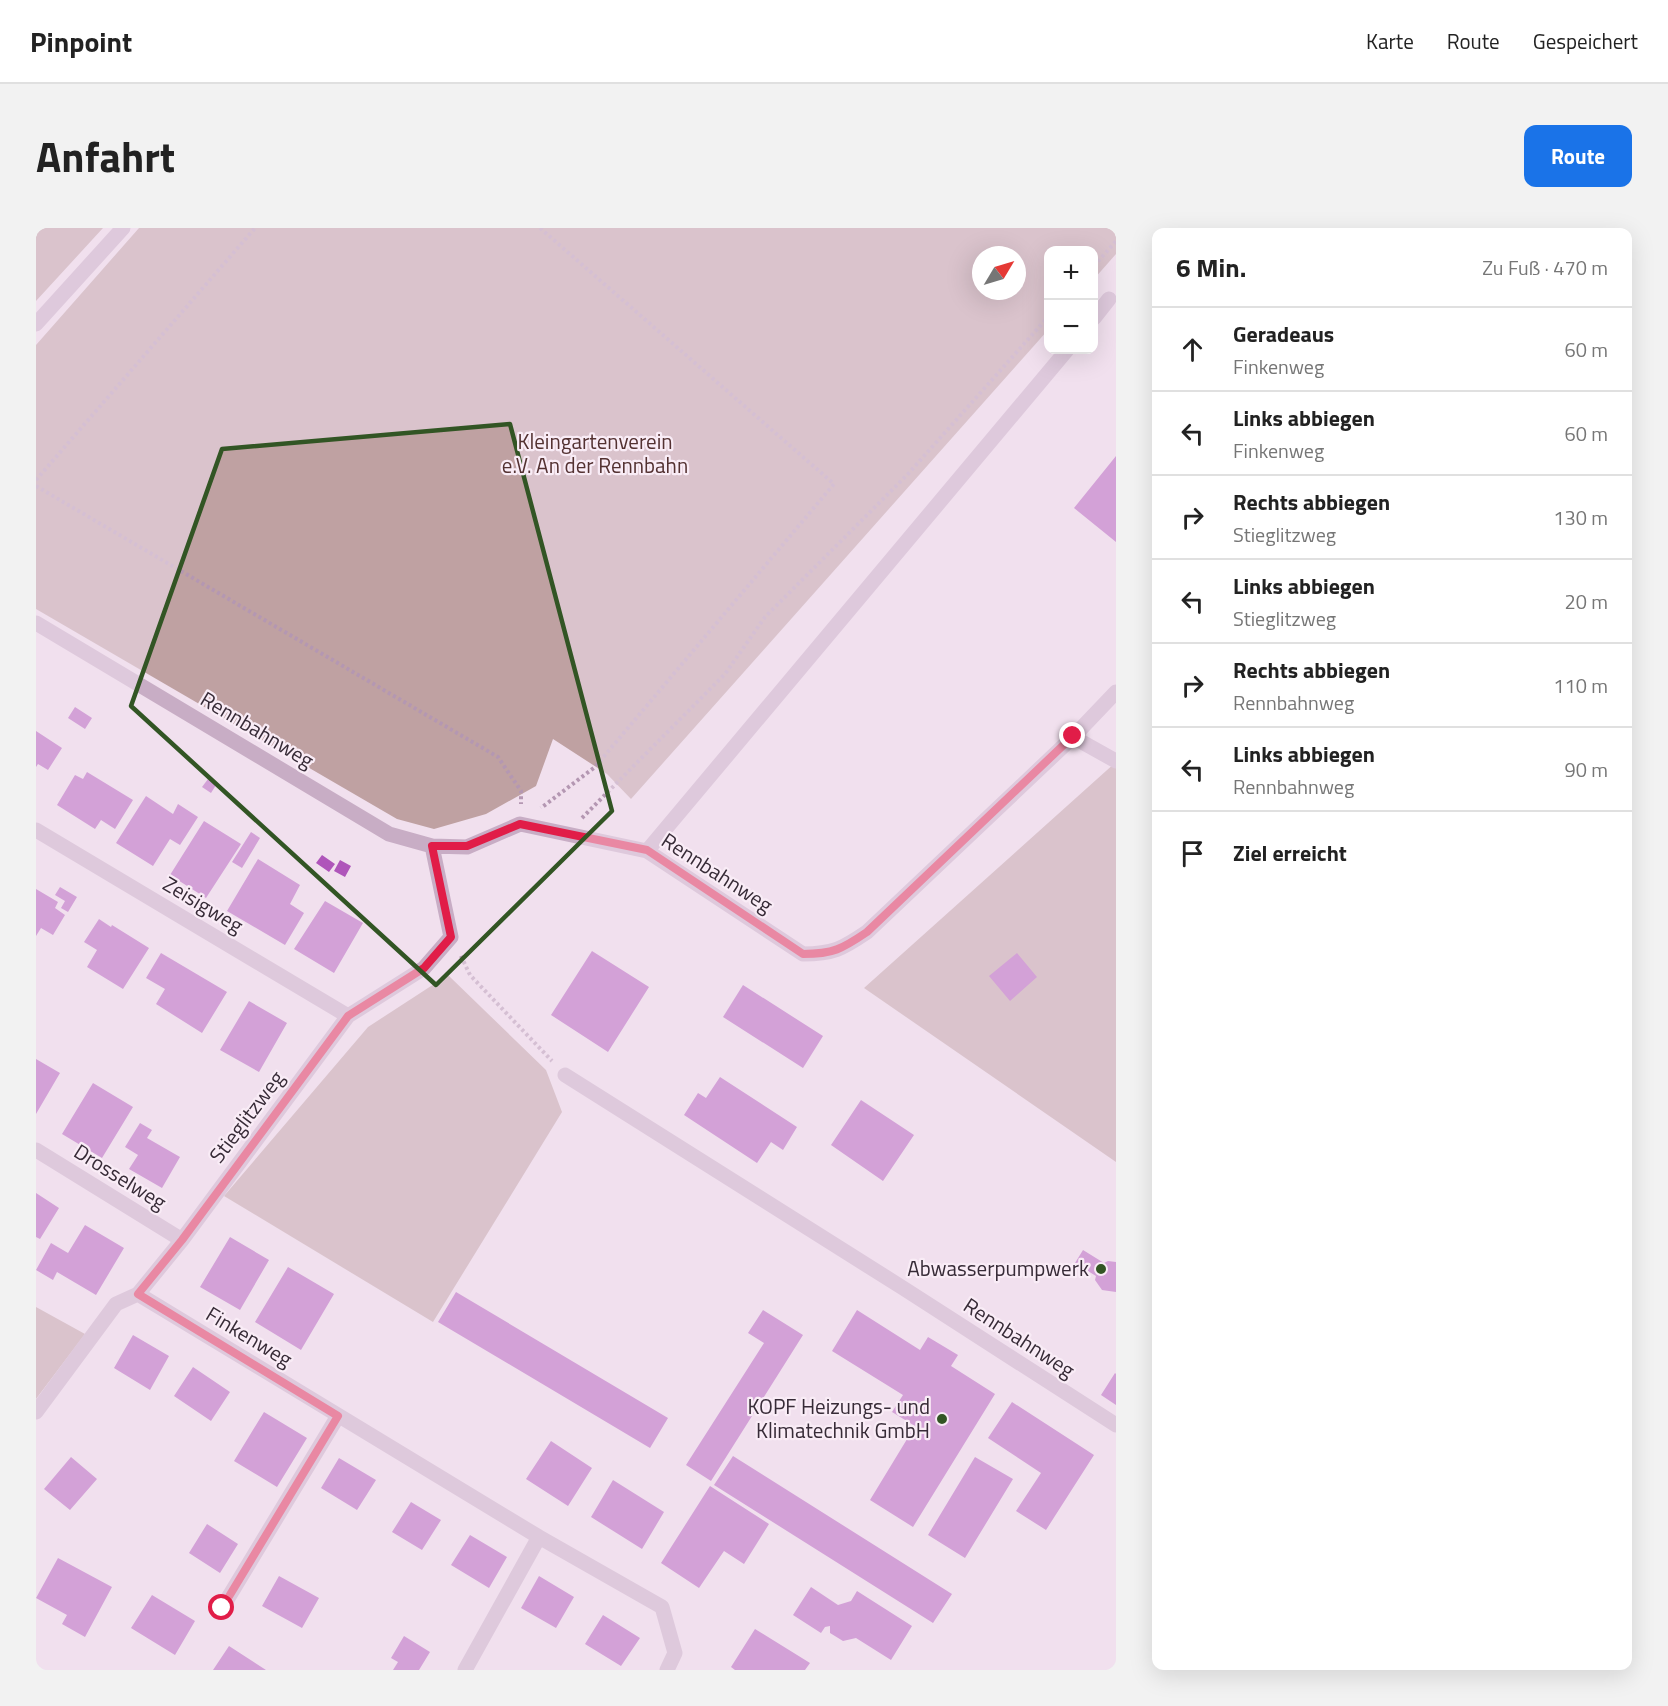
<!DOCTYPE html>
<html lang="de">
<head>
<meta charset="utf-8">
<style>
	:root { --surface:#fff; --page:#f2f2f2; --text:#222; --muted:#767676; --line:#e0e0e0; --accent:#1a73e8 }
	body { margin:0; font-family:"Titillium Web",sans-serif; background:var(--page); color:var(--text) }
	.controls { position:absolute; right:18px; top:18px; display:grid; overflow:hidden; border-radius:12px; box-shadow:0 6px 24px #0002 }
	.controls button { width:54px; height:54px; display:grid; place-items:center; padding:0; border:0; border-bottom:2px solid var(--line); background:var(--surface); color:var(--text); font:30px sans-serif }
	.compass { position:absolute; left:936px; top:18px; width:54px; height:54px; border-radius:50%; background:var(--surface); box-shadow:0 6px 24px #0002; rotate:52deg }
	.stop { position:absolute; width:18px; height:18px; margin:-14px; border:4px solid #e11d48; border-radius:50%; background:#fff }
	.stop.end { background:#e11d48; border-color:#fff; box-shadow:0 2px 6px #0008 }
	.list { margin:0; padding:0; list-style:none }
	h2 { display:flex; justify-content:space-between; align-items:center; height:78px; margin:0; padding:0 24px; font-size:26px }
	h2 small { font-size:20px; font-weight:400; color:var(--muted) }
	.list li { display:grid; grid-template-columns:39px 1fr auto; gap:18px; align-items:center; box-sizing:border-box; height:84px; padding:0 24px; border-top:2px solid var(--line) }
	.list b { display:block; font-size:22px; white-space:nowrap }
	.list p { margin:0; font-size:20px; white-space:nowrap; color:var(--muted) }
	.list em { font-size:20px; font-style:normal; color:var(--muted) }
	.icon { flex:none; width:33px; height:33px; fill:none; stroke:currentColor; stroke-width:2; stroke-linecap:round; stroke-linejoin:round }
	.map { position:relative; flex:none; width:1080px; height:1442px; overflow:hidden; border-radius:12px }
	header { display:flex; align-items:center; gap:36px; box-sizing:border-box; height:84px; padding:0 30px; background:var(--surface); border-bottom:2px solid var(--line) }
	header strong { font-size:28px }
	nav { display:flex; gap:33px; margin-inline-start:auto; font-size:21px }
	.intro { display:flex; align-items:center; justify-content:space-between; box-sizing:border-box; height:144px; padding:0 36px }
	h1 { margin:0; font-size:42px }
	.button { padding:15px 27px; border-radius:12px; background:var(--accent); color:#fff; font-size:21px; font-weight:700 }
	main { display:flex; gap:36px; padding:0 36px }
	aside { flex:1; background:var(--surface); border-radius:12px; box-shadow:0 6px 24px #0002 }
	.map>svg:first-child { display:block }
	.green { fill:#bfa1a2; fill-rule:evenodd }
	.building { fill:#af55ba }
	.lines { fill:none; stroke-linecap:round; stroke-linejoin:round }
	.path { stroke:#b497b2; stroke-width:4; stroke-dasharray:3 3; stroke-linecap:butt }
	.minor { stroke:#c8adc5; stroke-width:15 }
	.route { stroke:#e11d48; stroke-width:8 }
	.marked { fill:none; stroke:#325524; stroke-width:4.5; stroke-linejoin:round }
	.poi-dot { fill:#325524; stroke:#f9ecf6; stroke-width:2 }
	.labels { text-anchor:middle; stroke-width:4.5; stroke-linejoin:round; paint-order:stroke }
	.park-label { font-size:21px; fill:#533131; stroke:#f9ecf6 }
	.street-label { font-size:21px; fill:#372b37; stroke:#f9ecf6 }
	.poi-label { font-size:21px; fill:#372b37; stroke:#f9ecf6; text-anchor:end }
</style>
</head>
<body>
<header>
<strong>Pinpoint</strong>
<nav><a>Karte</a><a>Route</a><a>Gespeichert</a></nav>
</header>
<div class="intro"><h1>Anfahrt</h1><a class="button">Route</a></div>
<main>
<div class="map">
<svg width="1080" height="1442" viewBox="0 0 1080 1442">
	<rect width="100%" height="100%" fill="#f1e0ee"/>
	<path class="green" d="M4,0H67L0,73V5Z
		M103,0H1080V26L1058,51V22H1012V102L595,571L571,546L517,511L500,558L450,586L398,601L361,591L0,381V117ZM945,27H981V63H945Z
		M1080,534V934L828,760Z
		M412,747L510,842L526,884L397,1094L188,968L332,799Z
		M0,1079L49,1106L0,1171Z"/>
	<path class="building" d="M1080,228V314L1038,280Z
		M39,479L56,490L49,501L32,490Z
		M0,503L26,520L12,542L2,536L0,539Z
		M51,544L97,572L79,601L65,592L59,601L21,577L39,547L47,551Z
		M172,551L180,557L175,565L166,559Z
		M110,568L137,586L142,576L162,589L144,617L134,611L117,638L80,615Z
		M168,593L205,616L170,670L134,647Z
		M215,604L224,610L206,640L196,634Z
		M286,627L299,636L293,644L280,635Z
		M222,631L264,657L254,676L268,685L249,717L191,683Z
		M304,632L315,638L309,649L298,643Z
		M24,659L41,669L32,684L25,680L29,673L19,667Z
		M0,661L22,674L19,680L29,687L17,707L5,700L0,708Z
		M289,673L327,695L298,745L258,721Z
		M63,691L75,699L76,697L113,720L87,761L51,739L61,722L48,714Z
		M556,723L613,759L572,824L515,787Z
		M125,725L191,764L166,805L120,776L129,761L110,750Z
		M981,725L1001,749L974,773L953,748Z
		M707,757L787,808L767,840L687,789Z
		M213,773L251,795L223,844L184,822Z
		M0,831L24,845L0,886Z
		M684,849L761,899L747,922L735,914L721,935L648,887L662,865L670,870Z
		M57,855L97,879L66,930L26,906Z
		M825,872L878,907L847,953L795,917Z
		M104,895L116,902L111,910L144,929L126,960L93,941L102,927L89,919Z
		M0,965L23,980L4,1011L0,1009Z
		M49,997L88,1020L60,1067L21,1044L17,1052L0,1042L15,1015L32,1025Z
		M194,1009L233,1032L204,1082L164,1059Z
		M1047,1022L1068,1035L1072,1033L1080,1034V1064L1066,1062L1059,1052L1060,1048L1039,1035Z
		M252,1039L298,1066L265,1122L219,1094Z
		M420,1064L632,1190L614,1220L402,1094Z
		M727,1082L767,1107L675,1253L650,1237L728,1115L712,1105Z
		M821,1082L884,1122L892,1109L922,1127L915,1138L959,1166L877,1299L834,1272L879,1198L856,1184L867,1167L796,1123Z
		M97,1107L133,1128L114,1162L78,1140Z
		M157,1139L194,1164L175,1193L138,1168Z
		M1079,1145L1080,1146V1177L1065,1167Z
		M976,1174L1058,1227L1010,1302L980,1283L1005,1245L952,1210Z
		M228,1184L271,1210L241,1259L198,1233Z
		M515,1213L556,1240L532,1278L490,1251Z
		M697,1228L916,1366L897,1395L678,1257Z
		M35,1229L61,1251L34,1282L8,1261Z
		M939,1229L977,1251L929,1330L892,1307Z
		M303,1230L340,1252L321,1282L285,1260Z
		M577,1252L628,1284L606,1321L555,1289Z
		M674,1258L733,1296L708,1336L688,1323L663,1360L625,1335Z
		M375,1274L405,1292L386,1322L356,1304Z
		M171,1296L202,1316L184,1345L153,1325Z
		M434,1307L471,1329L453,1360L415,1337Z
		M22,1330L76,1359L49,1409L26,1396L31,1387L0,1370Z
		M243,1348L283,1370L266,1400L226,1378Z
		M503,1348L538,1369L520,1400L485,1380Z
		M775,1359L802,1377L815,1373L821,1363L876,1398L855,1432L820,1410L807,1413L794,1405V1398L789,1399L785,1405L757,1387Z
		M116,1367L159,1393L139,1427L95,1400Z
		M567,1387L604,1410L585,1438L549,1416Z
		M719,1401L774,1435L769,1442H699L695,1439Z
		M368,1408L394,1424L383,1442H357L362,1434L355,1430Z
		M193,1418L230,1442H177Z"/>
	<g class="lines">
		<path class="path" d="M504,0L798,256L559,539L505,580
			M1058,38L1080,13
			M0,252L219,0
			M0,258L462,529L485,563V576
			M546,590L689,446L729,389L872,246L1012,89
			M425,728L434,747L516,833"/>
		<path class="minor" d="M1058,90L1073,71
			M0,96L87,0
			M0,395L353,606L396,618L431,619L484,596L611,623L767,726C797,726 806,721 831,704L1037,509L1080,464
			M1037,509L1080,533
			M0,602L312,788
			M611,623L1031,122
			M529,847L867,1060L1080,1197
			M0,922L146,1012
			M102,1066L503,1309L626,1379L639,1425L631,1442
			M0,1184L80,1076L102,1066L146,1012L312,788L388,740L415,709L396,618
			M186,1380L302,1188
			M429,1442L503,1309"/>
	</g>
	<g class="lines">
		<path class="route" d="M186,1380L302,1188L102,1066L146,1012L312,788L388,740L415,709L396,618H431L484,596L611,622L767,726C797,726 806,721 831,704L1037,508"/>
	</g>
	<path d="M0 0H1080V1442H0ZM474,196L576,583L400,757L95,478L186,221Z" fill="#f1e0ee" fill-opacity=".55" fill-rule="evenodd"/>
	<path class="marked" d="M474,196L576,583L400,757L95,478L186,221Z"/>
	<g class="poi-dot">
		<circle cx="1065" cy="1041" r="6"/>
		<circle cx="906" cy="1191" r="6"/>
	</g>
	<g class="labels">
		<g class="park-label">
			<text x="559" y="221">Kleingartenverein<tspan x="559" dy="24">e.V. An der Rennbahn</tspan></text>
		</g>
		<g class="street-label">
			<text transform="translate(221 502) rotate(31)" y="7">Rennbahnweg</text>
			<text transform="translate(681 645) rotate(33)" y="7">Rennbahnweg</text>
			<text transform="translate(167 677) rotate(31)" y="7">Zeisigweg</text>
			<text transform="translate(211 889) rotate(-53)" y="7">Stieglitzweg</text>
			<text transform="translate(84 949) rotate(32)" y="7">Drosselweg</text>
			<text transform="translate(213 1109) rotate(31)" y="7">Finkenweg</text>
			<text transform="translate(983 1110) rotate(33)" y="7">Rennbahnweg</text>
		</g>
		<g class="poi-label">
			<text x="1053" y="1048">Abwasserpumpwerk</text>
			<text x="894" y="1186">KOPF Heizungs- und<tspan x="894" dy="24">Klimatechnik GmbH</tspan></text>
		</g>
	</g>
</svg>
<div class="controls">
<button>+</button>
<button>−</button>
</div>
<svg class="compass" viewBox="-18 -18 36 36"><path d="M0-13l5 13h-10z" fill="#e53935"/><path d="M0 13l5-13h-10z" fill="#767676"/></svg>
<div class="stop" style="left:186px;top:1380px"></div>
<div class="stop end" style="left:1037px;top:508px"></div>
</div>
<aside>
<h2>6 Min.<small>Zu Fuß · 470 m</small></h2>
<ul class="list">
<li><svg class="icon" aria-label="ahead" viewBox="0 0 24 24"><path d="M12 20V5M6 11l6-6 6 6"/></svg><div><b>Geradeaus</b><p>Finkenweg</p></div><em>60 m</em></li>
<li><svg class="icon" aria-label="left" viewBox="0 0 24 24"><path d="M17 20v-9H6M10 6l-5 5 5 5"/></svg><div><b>Links abbiegen</b><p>Finkenweg</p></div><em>60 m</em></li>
<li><svg class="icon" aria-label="right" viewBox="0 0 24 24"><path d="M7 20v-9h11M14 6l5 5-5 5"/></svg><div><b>Rechts abbiegen</b><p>Stieglitzweg</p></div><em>130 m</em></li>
<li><svg class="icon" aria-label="left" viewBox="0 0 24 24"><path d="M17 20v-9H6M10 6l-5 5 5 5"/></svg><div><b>Links abbiegen</b><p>Stieglitzweg</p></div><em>20 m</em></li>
<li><svg class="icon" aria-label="right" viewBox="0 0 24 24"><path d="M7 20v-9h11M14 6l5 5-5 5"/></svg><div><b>Rechts abbiegen</b><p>Rennbahnweg</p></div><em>110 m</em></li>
<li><svg class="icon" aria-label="left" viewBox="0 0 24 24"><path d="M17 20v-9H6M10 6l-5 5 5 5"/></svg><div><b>Links abbiegen</b><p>Rennbahnweg</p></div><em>90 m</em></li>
<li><svg class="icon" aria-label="arrive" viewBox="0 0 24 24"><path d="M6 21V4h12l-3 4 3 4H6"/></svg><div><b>Ziel erreicht</b></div></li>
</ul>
</aside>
</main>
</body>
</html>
